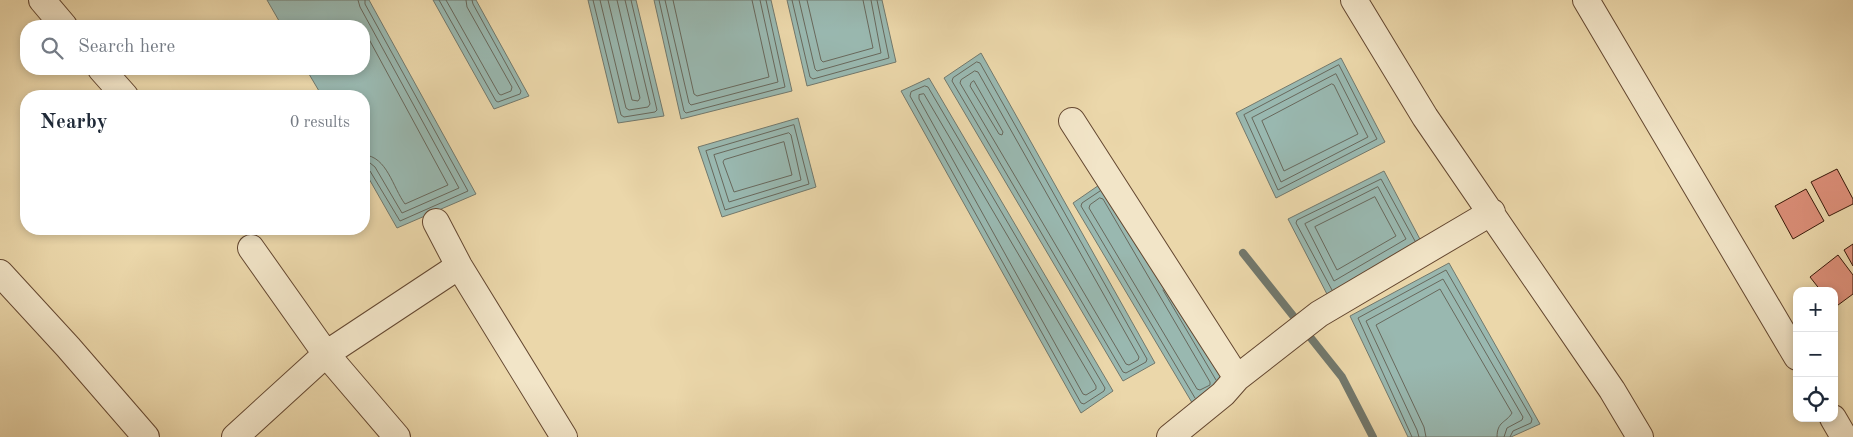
<!DOCTYPE html>
<html lang="en">
<head>
<meta charset="utf-8">
<style>
	:root { --surface:#fff; --page:#f2f2f3; --text:#1f2937; --muted:#747a83; --line:#e0e1e3 }
	body { margin:0; font-family:"Old Standard TT",serif; background:var(--page); color:var(--text) }
	.controls { position:absolute; right:15px; bottom:15px; display:grid; overflow:hidden; border-radius:10px; box-shadow:0 2px 8px #0003 }
	.controls button { width:45px; height:45px; display:grid; place-items:center; padding:0; border:0; border-bottom:1px solid var(--line); background:var(--surface); color:var(--text); font:25px sans-serif }
	.list { margin:0; padding:0; list-style:none }
	h2 { display:flex; justify-content:space-between; align-items:center; height:65px; margin:0; padding:0 20px; font-size:21px }
	h2 small { font-size:16px; font-weight:400; color:var(--muted) }
	.icon { flex:none; width:28px; height:28px; fill:none; stroke:currentColor; stroke-width:2; stroke-linecap:round; stroke-linejoin:round }
	.map { position:relative; flex:none; width:1853px; height:437px; overflow:hidden }
	.search { position:absolute; background:var(--surface); box-shadow:0 2px 8px #0003; left:20px; top:20px; width:350px; height:55px; display:flex; align-items:center; gap:12px; box-sizing:border-box; padding:0 18px; border-radius:20px; color:var(--muted); font-size:19px }
	.panel { position:absolute; background:var(--surface); box-shadow:0 2px 8px #0003; left:20px; top:90px; width:350px; height:145px; border-radius:20px }
	.map>svg:first-child { display:block }
	.water { fill:#99b8b0; stroke:#72786c }
	.lines { fill:none; stroke-linecap:round; stroke-linejoin:round }
	.shore { stroke:#68685c; stroke-width:1 }
	.stream { stroke:#72786c; stroke-width:8 }
	.building { fill:#dc8e78; stroke:#371707 }
	.minor-casing { stroke:#644730; stroke-width:28 }
	.minor { stroke:#f2e5c8; stroke-width:26 }
</style>
</head>
<body>
<div class="map">
<svg width="1853" height="437" viewBox="0 0 1853 437">
	<rect width="100%" height="100%" fill="#ebd7aa"/>
	<filter id="stains"><feTurbulence type="fractalNoise" baseFrequency=".004" numOctaves="4"/><feColorMatrix values="0 0 0 0 .2 0 0 0 0 .09 0 0 0 0 .02 0 0 0 .5 -.17"/></filter>
	<radialGradient id="worn" r=".72"><stop offset=".6" stop-color="#630" stop-opacity="0"/><stop offset="1" stop-color="#630" stop-opacity=".3"/></radialGradient>
	<path class="water" d="M267,0H369L476,194L397,228L364,170V96H322L306,69H364V26H282Z
		M433,0H476L529,96L494,109Z
		M588,0H636L664,116L618,123Z
		M654,0H771L792,91L681,119Z
		M787,0H882L896,62L807,86Z
		M981,53L1155,363L1123,381L944,78Z
		M1341,58L1385,142L1276,198L1236,113Z
		M929,78L1113,391L1081,413L901,91Z
		M798,118L816,187L722,217L698,147Z
		M1384,171L1422,243L1329,298L1288,219Z
		M1105,181L1227,388L1194,406L1073,203Z
		M1449,263L1540,424L1511,437H1408L1350,316Z"/>
	<g class="lines">
		<path class="shore" d="M358,0L360,7L459,188L402,213L375,167L370,163L364,162
			M439,0L496,101L498,102L520,94L521,91L473,4L472,0
			M446,0L499,94L501,95L511,91L512,87L467,7L466,0
			M593,0L621,115L624,117L655,112L657,110L631,0
			M600,0L626,108L629,110L648,107L650,104L625,0
			M608,0L632,100L638,101L640,98L617,0
			M659,0L684,111L686,113L785,87L766,0
			M665,0L689,103L691,105L778,82L760,0
			M673,0L694,94L697,96L769,77L752,0
			M792,0L810,77L813,79L889,58L877,0
			M799,0L815,69L817,71L881,53L871,0
			M807,0L821,60L823,62L873,48L863,0
			M364,30L448,185L405,204C393,188 387,156 364,155
			M977,62L980,63L1147,359L1146,362L1126,373L1123,372L952,81L953,78Z
			M1339,65L1377,139L1278,190L1244,115Z
			M975,71L978,72L1139,357L1138,360L1129,365L1126,364L960,83L961,80Z
			M1336,74L1368,137L1281,182L1252,118Z
			M974,81L1003,132L1002,135L999,134L970,86L971,83Z
			M1332,84L1334,85L1358,134L1284,171L1262,121Z
			M925,86L928,87L1105,388L1104,391L1084,404L1081,403L910,96L911,92Z
			M924,94L1096,386V389L1086,395L1083,394L919,99V95Z
			M794,125L809,184L725,210L706,151Z
			M789,133L791,135L801,180L729,202L714,155Z
			M784,142L792,175L734,192L723,162L724,160Z
			M364,169L370,171L400,221L468,191L365,4V0
			M1378,187L1406,239L1334,281L1305,224Z
			M1100,191L1082,203L1081,206L1195,398
			M1375,197L1396,236L1337,270L1315,227Z
			M1100,198L1103,199L1210,382V385L1200,390L1197,389L1089,208L1090,205Z
			M1163,290L1216,380
			M1332,290L1296,223L1297,220L1381,179L1415,241
			M1412,437L1358,318L1446,270L1532,419L1531,423L1513,431L1510,437
			M1419,437L1417,430L1366,321L1443,279L1523,417L1522,420L1507,428L1504,437
			M1426,437L1424,427L1376,325L1440,289L1512,413C1506,423 1497,421 1497,437"/>
		<path class="stream" d="M1243,253L1342,377L1373,437"/>
	</g>
	<path class="building" d="M1837,169L1853,199V204L1829,216L1811,182Z
		M1806,189L1824,221L1793,239L1775,206Z
		M1853,244V266L1844,250Z
		M1838,255L1853,275V294L1834,308V291H1821L1810,277Z"/>
	<g class="lines">
		<g class="minor-casing">
			<path id="minor" d="M42,0L64,26
				M1354,0L1425,117L1612,390L1640,437
				M1586,0L1797,357
				M101,69L125,96
				M1072,121L1237,378
				M436,222L459,266L564,437
				M251,248L326,354L397,437
				M0,273L68,347L146,437
				M1833,418L1844,437
				M235,437L326,354L459,266
				M1170,437L1223,394L1237,378L1319,314L1492,212"/>
		</g>
		<use href="#minor" class="minor"/>
	</g>
	<rect width="100%" height="100%" filter="url(#stains)"/>
	<rect width="100%" height="100%" fill="url(#worn)"/>
</svg>
<div class="controls">
<button>+</button>
<button>−</button>
<button><svg class="icon" aria-label="locate" viewBox="0 0 24 24"><circle cx="12" cy="12" r="6"/><path d="M12 2v4M12 18v4M2 12h4M18 12h4"/></svg></button>
</div>
<div class="search"><svg class="icon" aria-label="search" viewBox="0 0 24 24"><circle cx="10" cy="10" r="6"/><path d="M15 15l6 6"/></svg>Search here</div>
<section class="panel">
<h2>Nearby<small>0 results</small></h2>
<ul class="list">
</ul>
</section>
</div>
</body>
</html>
